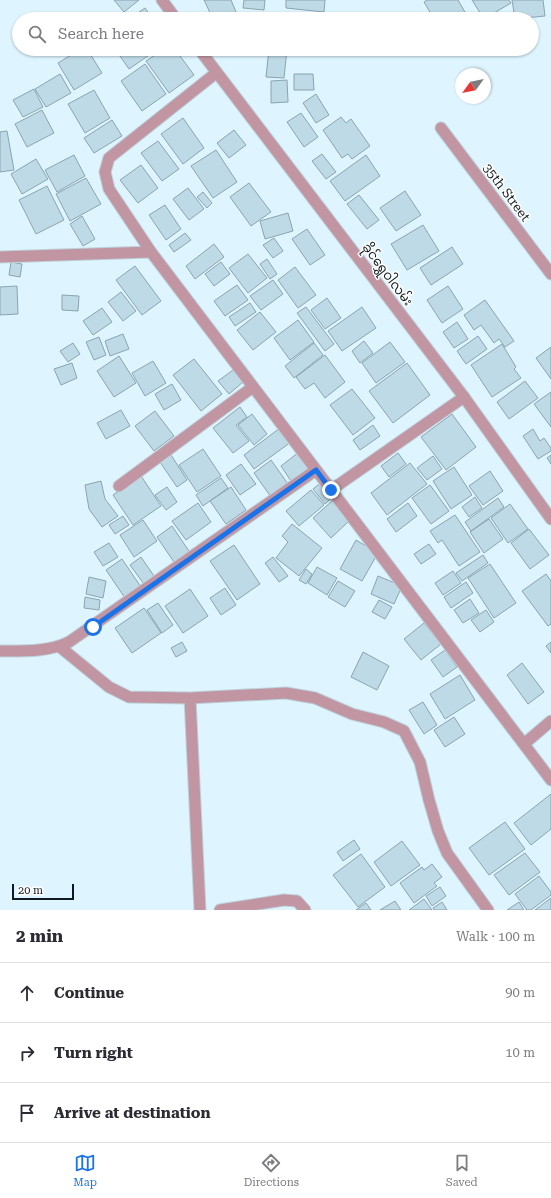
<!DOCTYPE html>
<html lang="en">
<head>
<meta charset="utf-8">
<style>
	:root { --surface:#fff; --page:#f2f2f3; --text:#2b2b33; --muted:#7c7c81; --line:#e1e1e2; --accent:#1a73e8 }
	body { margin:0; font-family:"Roboto Serif","Noto Sans Myanmar",serif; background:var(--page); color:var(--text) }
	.compass { position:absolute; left:455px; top:68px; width:36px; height:36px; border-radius:50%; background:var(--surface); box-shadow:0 1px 3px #0004; rotate:237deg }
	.scale { position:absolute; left:12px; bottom:10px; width:62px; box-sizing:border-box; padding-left:4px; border:2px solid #101a1e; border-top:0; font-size:11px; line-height:14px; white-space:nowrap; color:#101a1e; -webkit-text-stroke:3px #fff; paint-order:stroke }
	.stop { position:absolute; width:12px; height:12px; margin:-9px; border:3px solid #1a73e8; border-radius:50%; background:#fff }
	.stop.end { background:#1a73e8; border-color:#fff; box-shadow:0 1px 4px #0008 }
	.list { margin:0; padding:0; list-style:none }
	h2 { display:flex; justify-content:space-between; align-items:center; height:52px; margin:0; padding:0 16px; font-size:17px }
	h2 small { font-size:13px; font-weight:400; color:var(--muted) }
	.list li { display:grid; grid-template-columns:26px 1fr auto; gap:12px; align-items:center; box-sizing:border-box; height:60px; padding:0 16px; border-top:1px solid var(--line) }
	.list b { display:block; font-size:15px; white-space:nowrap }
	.list em { font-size:13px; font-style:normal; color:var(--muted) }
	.icon { flex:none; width:22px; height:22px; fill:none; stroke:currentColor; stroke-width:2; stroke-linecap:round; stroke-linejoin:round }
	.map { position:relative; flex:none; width:551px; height:910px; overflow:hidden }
	.search { position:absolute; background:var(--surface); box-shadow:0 1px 3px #0004; left:12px; right:12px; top:12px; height:44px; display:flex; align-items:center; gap:10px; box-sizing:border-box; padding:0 14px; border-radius:22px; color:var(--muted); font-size:15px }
	.sheet { height:232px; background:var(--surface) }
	nav { display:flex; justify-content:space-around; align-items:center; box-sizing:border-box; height:56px; border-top:1px solid var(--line); background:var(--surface); font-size:11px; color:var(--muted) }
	nav a { display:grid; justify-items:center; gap:2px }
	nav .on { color:var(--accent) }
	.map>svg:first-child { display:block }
	.building { fill:#bedae6; stroke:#8aa4b0 }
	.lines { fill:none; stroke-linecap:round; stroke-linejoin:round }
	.minor-casing { stroke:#bdd1da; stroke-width:13 }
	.tertiary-casing { stroke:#bdd1da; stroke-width:13 }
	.minor { stroke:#c196a2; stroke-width:11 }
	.tertiary { stroke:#c196a2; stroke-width:11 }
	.route { stroke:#1a73e8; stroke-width:5 }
	.labels { text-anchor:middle; stroke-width:3; stroke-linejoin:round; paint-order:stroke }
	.street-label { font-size:13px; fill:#101a1e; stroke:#fff }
</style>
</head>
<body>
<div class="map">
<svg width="551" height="910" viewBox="0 0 551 910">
	<rect width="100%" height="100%" fill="#def4fe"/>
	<path class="building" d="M114,0H139L124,12Z
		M204,0H231L239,19H213Z
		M244,0H265L264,10L243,8Z
		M286,0H325L324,12L286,8Z
		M427,0H458L469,19H434L424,2Z
		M472,0H509L511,3L484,19Z
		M512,0H543L545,16L515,19Z
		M145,8L153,19H129Z
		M81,49H87L102,73L74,90L58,63Z
		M115,49H158L129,69Z
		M164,49H175L194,75L169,93L146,61Z
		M269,49H287L284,78L266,77Z
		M145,64L166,94L142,111L121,81Z
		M60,74L71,93L46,107L35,89Z
		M294,74H313L314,90H294Z
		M287,80L288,102L271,103V81Z
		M34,89L43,107L23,117L13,100Z
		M94,90L110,118L85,133L68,104Z
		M316,94L329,115L316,123L303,103Z
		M42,110L54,133L27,147L15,124Z
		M301,113L318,137L304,147L287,122Z
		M341,117L346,123L351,119L370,146L352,159L348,154L342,158L323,130Z
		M183,118L204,148L183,164L161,134Z
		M112,120L122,136L94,153L84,138Z
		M234,130L246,145L229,158L217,143Z
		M7,131L14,170L0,172V132Z
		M158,141L179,169L162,181L141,153Z
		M216,150L237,182L213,198L191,166Z
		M322,154L336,172L326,179L312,161Z
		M74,155L85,176L57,192L45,170Z
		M366,155L380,176L345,201L330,181Z
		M36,159L48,179L22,194L11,174Z
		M141,165L158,188L138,203L120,180Z
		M86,178L101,204L70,221L56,194Z
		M249,183L271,212L251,226L230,197Z
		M47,186L64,220L36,234L19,200Z
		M188,188L204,209L189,220L173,199Z
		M405,191L421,215L396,231L380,208Z
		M203,192L212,203L207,208L197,197Z
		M359,195L379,220L367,229L347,204Z
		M165,205L181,229L166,240L149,215Z
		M288,213L293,231L265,239L260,221Z
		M82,216L95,239L83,246L70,224Z
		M423,225L439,251L407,270L391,244Z
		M307,229L325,255L310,265L292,239Z
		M185,233L191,240L174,252L169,245Z
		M274,238L283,251L273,258L263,245Z
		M214,244L224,257L195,279L186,266Z
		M452,247L463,264L431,285L420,268Z
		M248,254L267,278L248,293L229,268Z
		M267,259L277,274L270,279L260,264Z
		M11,262L22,264L20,277L9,275Z
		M221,262L230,274L214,286L205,274Z
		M135,266L161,301L142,315L116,280Z
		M295,267L316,295L298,308L278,280Z
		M273,280L283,294L261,310L250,296Z
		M237,285L248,300L225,316L214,301Z
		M17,286L18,314L0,315V287Z
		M448,286L463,309L442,323L427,300Z
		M121,292L136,311L123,321L108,302Z
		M62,295L79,296L78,311L62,310Z
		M327,298L341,318L325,329L311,310Z
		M485,300L514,341L505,347L499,339L494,343L481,325L474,330L464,315Z
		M250,303L256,312L235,326L229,317Z
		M306,307L334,344L325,351L297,313Z
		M362,307L376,328L342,351L328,331Z
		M102,308L112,322L93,335L83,321Z
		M260,312L276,332L253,350L237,330Z
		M298,320L314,342L290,360L274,338Z
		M457,322L468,339L454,348L443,332Z
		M123,334L129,349L110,356L105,341Z
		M478,336L487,349L466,364L457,351Z
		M99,337L106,355L94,360L86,342Z
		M364,341L373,353L360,363L352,351Z
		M390,342L405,362L376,383L362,363Z
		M73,343L80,354L68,362L60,351Z
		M314,343L323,355L294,378L285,366Z
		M502,344L516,367L514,369L521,378L492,397L471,365Z
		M551,347V379L536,358Z
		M325,355L345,382L325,398L314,383L305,389L296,377Z
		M119,356L136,383L114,397L97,371Z
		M194,359L222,394L201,411L173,375Z
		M153,361L166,383L145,396L132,373Z
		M72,363L77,378L61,385L54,369Z
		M407,363L430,395L393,423L369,391Z
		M233,370L243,382L229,394L218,381Z
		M525,381L538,398L509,419L497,402Z
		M172,384L181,400L164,410L155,394Z
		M352,389L375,418L353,435L330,405Z
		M551,392V427L534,404Z
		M240,407L247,417L236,425L249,441L233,453L213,428Z
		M121,410L130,426L106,439L97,423Z
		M155,411L174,436L154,451L135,426Z
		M252,414L267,434L254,445L238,425Z
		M452,414L476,447L446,470L421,437Z
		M373,425L380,436L360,450L353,440Z
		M280,428L291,442L254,469L244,455Z
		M533,429L540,441L544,438L551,448V451L538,459L523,436Z
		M203,449L221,476L197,492L179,465Z
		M299,452L313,470L293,484L281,466Z
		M398,453L406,464L389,477L381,466Z
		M171,455L187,480L177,487L160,462Z
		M551,455V464L547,458Z
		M433,456L442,469L427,480L417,468Z
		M271,460L288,484L271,497L254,473Z
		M410,463L427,484L387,515L371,493Z
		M241,464L256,484L240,495L226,475Z
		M454,467L472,495L451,509L433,481Z
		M490,471L503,491L483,505L469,486Z
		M141,476L161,506L133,525L113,495Z
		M221,478L228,488L203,506L196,495Z
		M101,481L105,499L118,516L102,527L89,509L85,485Z
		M322,482L334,496L325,504L313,489Z
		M430,485L449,511L431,524L412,498Z
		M167,487L177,502L166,510L155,495Z
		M231,487L246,510L226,524L210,501Z
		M311,490L324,505L299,526L286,511Z
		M475,497L482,508L469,517L462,507Z
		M498,498L504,507L471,531L465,522Z
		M332,501L349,521L331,538L313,518Z
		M198,503L211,522L186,540L172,521Z
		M408,503L417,516L396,532L387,519Z
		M510,504L528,529L508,543L491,518Z
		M455,515L480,552L459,566L442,540L438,543L430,531Z
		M123,516L129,525L115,534L109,525Z
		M489,519L503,539L484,553L470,532Z
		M143,520L157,541L134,557L120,535Z
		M292,524L322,548L299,576L276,558L288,542L282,536Z
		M172,526L191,554L176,565L157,537Z
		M529,529L549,555L530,569L511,543Z
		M356,540L378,553L362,581L340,569Z
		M109,543L118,557L103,566L94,552Z
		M429,544L436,554L421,564L414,554Z
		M234,545L260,584L237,600L210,561Z
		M483,555L488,563L462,581L456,573Z
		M141,557L154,576L144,584L130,565Z
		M273,557L288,576L279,582L265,563Z
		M122,559L141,587L125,598L106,570Z
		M490,564L516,603L494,618L468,578Z
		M317,567L337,578L327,595L308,583Z
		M306,569L312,574L306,584L299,580Z
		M453,571L461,583L443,595L435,583Z
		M546,574L551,581V624L548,626L522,591Z
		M378,576L402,586L394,604L371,594Z
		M89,577L106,581L103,598L86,594Z
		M338,581L355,591L345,607L328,597Z
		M466,582L473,593L451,608L444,597Z
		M225,588L236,605L221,615L210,598Z
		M190,589L208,616L183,633L165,606Z
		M85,597L100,600L99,610L84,608Z
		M470,599L479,613L463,623L454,610Z
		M379,600L392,607L385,619L372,612Z
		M158,603L173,625L162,633L147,610Z
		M144,608L161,633L132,653L115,628Z
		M486,610L494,622L480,632L471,620Z
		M424,623L441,644L421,660L404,639Z
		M182,642L187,651L176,657L171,648Z
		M551,642V653L546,646Z
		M445,650L457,667L443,677L431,660Z
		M363,652L389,666L377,690L351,677Z
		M522,663L544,692L528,704L507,675Z
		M460,675L475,700L445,719L430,694Z
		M423,702L437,725L424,734L409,710Z
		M454,717L465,734L445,747L434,730Z
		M551,794V829L531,845L514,823Z
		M505,822L525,849L489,875L469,848Z
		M354,840L360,849L343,861L337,852Z
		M402,841L420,865L391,886L374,862Z
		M525,853L540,872L509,895L494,875Z
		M361,854L385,887L358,907L333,875Z
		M432,864L442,877L434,883L437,886L414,903L400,883L422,867L424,870Z
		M539,876L551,892V895L531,910H527L515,894Z
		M440,887L446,896L432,906L426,896Z
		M551,898V910H535Z
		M424,899L432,910H409Z
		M395,901L401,910H380Z
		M442,902L447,910H434L433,908Z
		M519,902L524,910H507Z
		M366,903L371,910H356Z"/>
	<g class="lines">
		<g class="minor-casing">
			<path id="minor" d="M216,73L109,158L105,172L109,189L151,252L551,780
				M441,128L551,274
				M0,257L151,252
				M119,486L253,387
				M331,490L464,397
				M60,647L109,687L129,697L190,698L286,693L315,698L352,714L384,722L404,731L420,762L429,800L438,831L447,853L488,910
				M0,651C23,651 49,652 69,642L316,470
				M190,698L200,910
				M524,744L551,721
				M220,910L284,900L297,901L305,910"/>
		</g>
		<g class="tertiary-casing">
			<path id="tertiary" d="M162,0L176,19
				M199,49L464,397L551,519"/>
		</g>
		<use href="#minor" class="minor"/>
		<use href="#tertiary" class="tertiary"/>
	</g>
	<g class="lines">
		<path class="route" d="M93,627L316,470L331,490"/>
	</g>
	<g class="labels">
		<g class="street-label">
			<text transform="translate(507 192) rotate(53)" y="5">35th Street</text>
			<text transform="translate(388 274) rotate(53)" y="5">ခိုင်ရွှေဝါလမ်း</text>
		</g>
	</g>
</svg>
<svg class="compass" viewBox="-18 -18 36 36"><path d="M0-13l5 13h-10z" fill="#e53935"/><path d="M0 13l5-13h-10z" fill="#7c7c81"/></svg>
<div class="scale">20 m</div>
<div class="stop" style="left:93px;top:627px"></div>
<div class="stop end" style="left:331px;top:490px"></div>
<div class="search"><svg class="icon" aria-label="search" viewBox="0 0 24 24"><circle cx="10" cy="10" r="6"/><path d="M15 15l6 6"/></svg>Search here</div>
</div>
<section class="sheet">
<h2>2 min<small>Walk · 100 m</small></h2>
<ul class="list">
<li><svg class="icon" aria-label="ahead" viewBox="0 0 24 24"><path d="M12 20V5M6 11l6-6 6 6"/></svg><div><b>Continue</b></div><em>90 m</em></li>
<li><svg class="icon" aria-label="right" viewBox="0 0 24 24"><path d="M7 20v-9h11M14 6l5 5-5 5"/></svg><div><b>Turn right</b></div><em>10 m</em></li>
<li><svg class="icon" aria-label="arrive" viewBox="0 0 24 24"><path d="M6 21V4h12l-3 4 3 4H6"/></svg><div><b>Arrive at destination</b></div></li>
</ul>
</section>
<nav>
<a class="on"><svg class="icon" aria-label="map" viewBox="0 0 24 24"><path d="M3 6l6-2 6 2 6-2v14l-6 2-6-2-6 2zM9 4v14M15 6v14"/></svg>Map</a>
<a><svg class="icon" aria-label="directions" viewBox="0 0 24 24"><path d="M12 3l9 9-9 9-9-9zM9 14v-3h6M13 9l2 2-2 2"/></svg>Directions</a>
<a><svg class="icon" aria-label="saved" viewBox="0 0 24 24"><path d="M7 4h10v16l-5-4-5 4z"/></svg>Saved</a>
</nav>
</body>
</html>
